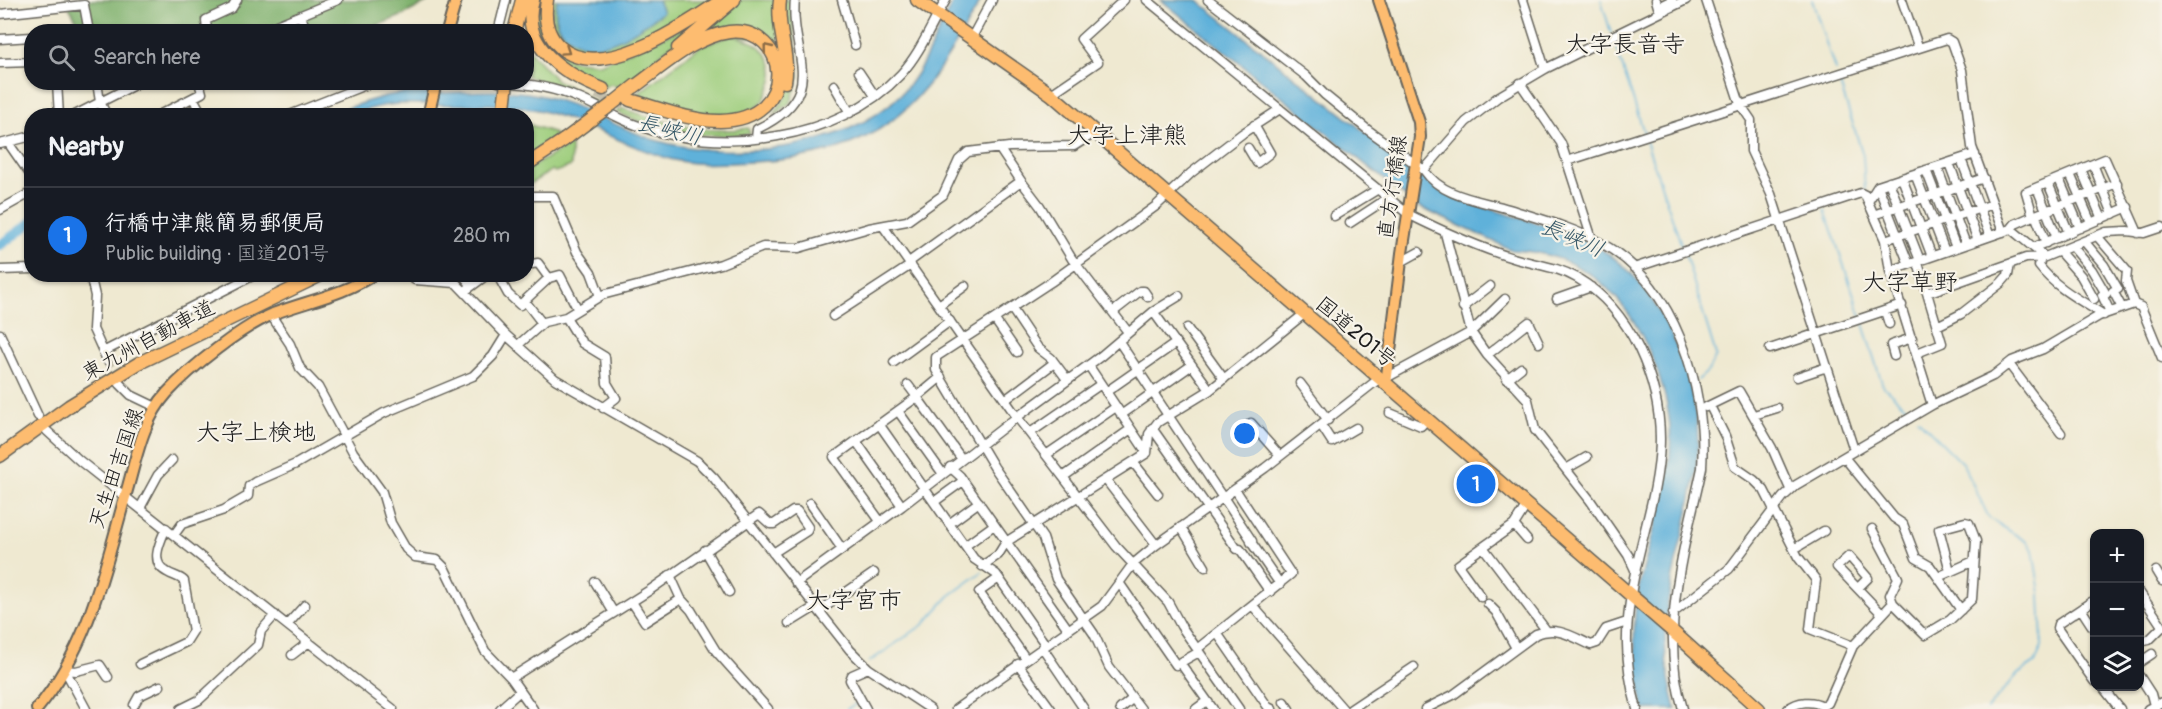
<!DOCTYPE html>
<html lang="en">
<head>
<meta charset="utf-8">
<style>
	:root { --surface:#171b24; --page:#20242c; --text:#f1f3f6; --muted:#9ea1a6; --line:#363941; --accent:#1a73e8 }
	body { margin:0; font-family:Pangolin,"Klee One",sans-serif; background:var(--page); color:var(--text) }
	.controls { position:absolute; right:18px; bottom:18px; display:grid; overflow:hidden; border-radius:12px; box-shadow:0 2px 4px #0004 }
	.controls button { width:54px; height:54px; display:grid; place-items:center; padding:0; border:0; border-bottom:2px solid var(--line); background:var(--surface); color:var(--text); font:30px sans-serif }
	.you { position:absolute; left:1245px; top:434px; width:21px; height:21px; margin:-15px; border:4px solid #fff; border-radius:50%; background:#1a73e8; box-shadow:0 0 0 9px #1a73e833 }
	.badge { display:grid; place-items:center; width:39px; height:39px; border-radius:50%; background:var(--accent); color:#fff; font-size:20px; font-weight:700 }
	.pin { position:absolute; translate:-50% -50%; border:3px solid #fff; box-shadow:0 2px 6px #0006 }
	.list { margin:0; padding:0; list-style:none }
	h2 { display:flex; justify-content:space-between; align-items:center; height:78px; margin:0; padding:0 24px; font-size:26px }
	h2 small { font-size:20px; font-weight:400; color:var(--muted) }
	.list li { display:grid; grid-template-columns:39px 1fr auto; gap:18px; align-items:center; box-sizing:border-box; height:96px; padding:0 24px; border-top:2px solid var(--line) }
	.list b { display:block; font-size:22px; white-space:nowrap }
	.list p { margin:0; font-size:20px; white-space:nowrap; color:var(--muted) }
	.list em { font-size:20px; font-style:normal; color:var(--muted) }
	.icon { flex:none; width:33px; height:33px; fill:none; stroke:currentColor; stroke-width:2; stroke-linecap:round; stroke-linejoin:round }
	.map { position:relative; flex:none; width:2162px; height:709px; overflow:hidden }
	.search { position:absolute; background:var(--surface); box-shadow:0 2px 4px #0004; left:24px; top:24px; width:510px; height:66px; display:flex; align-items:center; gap:15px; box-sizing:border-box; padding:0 21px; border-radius:24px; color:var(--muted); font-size:22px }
	.panel { position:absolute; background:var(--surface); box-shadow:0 2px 4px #0004; left:24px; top:108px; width:510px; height:174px; border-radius:24px }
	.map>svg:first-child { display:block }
	.green { fill:#9dcd7c; stroke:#5c744c; stroke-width:1.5 }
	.forest { fill:#7eb06c; stroke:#4d6644; stroke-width:1.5 }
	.water { fill:#5eb1da; stroke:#3d667b; stroke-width:1.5 }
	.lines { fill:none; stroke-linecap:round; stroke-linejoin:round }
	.stream { stroke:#5eb1da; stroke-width:1.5 }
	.river { stroke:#5eb1da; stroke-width:10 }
	.minor-tunnel { stroke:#c5c0ad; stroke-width:8; stroke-dasharray:8 4; stroke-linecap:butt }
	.highway-tunnel { stroke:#c5c0ad; stroke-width:12; stroke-dasharray:12 6; stroke-linecap:butt }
	.minor-casing { stroke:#66645b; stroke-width:11 }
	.major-casing { stroke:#66645b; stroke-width:14 }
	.highway-casing { stroke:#66645b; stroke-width:15 }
	.minor { stroke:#fff; stroke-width:8 }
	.major { stroke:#fdbc6f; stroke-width:10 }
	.highway { stroke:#fdbc6f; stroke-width:12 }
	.highway-bridge-casing { stroke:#66645b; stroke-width:15; stroke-linecap:butt }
	.highway-bridge { stroke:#fdbc6f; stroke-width:12 }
	.oneway { stroke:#8c6c46 }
	.labels { text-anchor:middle; stroke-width:4.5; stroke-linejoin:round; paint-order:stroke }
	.street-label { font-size:21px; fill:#1c1c1c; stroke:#f7f3e8 }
	.water-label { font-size:22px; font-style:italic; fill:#365868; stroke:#f7f3e8 }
	.quarter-label { font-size:24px; fill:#1c1c1c; stroke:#f7f3e8 }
</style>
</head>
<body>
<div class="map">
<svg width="2162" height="709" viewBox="0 0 2162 709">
	<rect width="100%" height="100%" fill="#f7f3e8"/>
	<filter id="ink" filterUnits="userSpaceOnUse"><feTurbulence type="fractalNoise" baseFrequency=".0167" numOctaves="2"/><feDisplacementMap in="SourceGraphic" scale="12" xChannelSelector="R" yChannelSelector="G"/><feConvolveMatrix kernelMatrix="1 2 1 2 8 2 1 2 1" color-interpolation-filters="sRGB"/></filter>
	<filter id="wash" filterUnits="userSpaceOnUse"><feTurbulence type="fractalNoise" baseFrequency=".008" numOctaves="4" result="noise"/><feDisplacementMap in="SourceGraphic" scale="24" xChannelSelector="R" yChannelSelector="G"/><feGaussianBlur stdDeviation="1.35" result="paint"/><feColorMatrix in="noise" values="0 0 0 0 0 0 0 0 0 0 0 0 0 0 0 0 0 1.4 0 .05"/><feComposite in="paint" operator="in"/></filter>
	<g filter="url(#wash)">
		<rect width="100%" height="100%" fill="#efe9d1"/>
		<path class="green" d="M537,0H543L558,50L571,60L600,64L700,21L620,88L611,84L605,87C578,74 542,55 534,23C532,16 536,7 537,0Z
			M553,0H557L556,21L561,32L625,37L662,13L658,0H711C676,23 611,70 569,47C550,36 551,20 553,0Z
			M741,0H776L780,57L766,38L704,34Z
			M783,0H791L799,77L791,102L772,117L785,98L790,70Z
			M731,36C758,39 783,60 769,89C767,94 764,102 760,105C730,127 666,111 637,94L702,45Z
			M526,47L556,80L600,104L527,76Z
			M620,108C663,121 703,136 748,128L750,134C704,139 659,132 617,112Z
			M527,124L552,132L556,136L527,157Z
			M571,144V166L555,172L552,170L527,186L526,170Z"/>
		<path class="forest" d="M65,0H432L399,17L360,32L83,31Z"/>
		<path class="water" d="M557,0H658L663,12C638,30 597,62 568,37C556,27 554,15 557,0Z
			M954,0H981C921,109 883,156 751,162C725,163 695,166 670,159C618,144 570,112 515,106C496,103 476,105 456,105C434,105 410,102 388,105C365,109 350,115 326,116C349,107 371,99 395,94C408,92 423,93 436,93C466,92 498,89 527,93C576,100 611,126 655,140C727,162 846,151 900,95C925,70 937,30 954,0Z
			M1161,0H1197L1440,191C1494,215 1557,222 1607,253C1632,269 1651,296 1665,322C1687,364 1702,414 1697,462C1691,521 1666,578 1665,637C1665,661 1670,686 1676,709H1643C1638,678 1632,646 1635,614C1640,563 1663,513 1669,463C1674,428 1666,392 1653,360C1627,296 1585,253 1512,250L1417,206Z"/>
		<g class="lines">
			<path class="stream" d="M1601,0L1611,33
				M1812,0L1835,70
				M1614,41L1644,133
				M1838,78L1863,155L1865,191
				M1646,141L1682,247
				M1825,210L1861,316
				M1685,254L1716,355L1708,371L1698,380
				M1862,321L1883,386L1911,412
				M1918,419L1963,464L1989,518L2027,542L2033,550L2040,593L2042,646L2035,663L2018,674L1987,709
				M869,662L924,624L949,596L982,572
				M847,709L859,702"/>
			<path class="river" d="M0,245L32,222"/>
		</g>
	</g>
	<g filter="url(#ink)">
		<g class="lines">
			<path class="minor-tunnel" d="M107,360L118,380"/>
			<path class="highway-tunnel" d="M597,93L624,104"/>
			<g class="minor-casing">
				<path id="minor" d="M842,0L855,45
					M1147,0L1408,214C1442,231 1477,247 1513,258C1535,265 1557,266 1577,278C1606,295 1625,320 1639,349C1688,453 1637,517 1628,619C1625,648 1629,681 1637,709
					M1208,0L1306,76L1325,95L1368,130L1424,170L1466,122L1498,97L1545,69L1686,0
					M1523,0L1545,69
					M1656,0L1658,7L1672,0
					M1706,0L1740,104L1751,120V151L1771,194L1854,450
					M1902,0L1918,46
					M0,14L84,5L89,32
					M301,15L306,32
					M207,32L206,20L232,8L237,0
					M259,32L338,0
					M498,32L506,0
					M972,37L992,0
					M0,39L32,37
					M0,63L32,62
					M859,72L875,96
					M57,82L59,116
					M97,82L100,102L107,116
					M498,82C525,83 553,87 578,98C598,106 616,118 636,125C719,156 839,141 901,74C921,52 931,25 946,0
					M1520,83L1561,143L1592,239
					M834,85L850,113
					M1051,94L1098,62L1081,39L1124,0
					M193,98L203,116
					M73,116L140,82
					M157,116L202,93L199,82
					M287,116L373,82
					M756,138L757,129C832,93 789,55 795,0
					M0,144L32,136
					M9,144L32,177
					M1248,148L1257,163L1270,153L1254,125
					M1961,159L1989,234
					M1567,161L1947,39L1952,42L1962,70L1972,147L2003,232
					M1949,163L1977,238
					M2093,164L2113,214
					M1937,167L1965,242
					M2081,169L2102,219
					M1424,170C1443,198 1480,200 1509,209C1540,219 1571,227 1599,242C1675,281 1707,388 1702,468C1685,547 1658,629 1683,709
					M1926,170L1955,245
					M1915,174L1944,249
					M2070,174L2091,223
					M1902,178L1931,254
					M2059,179L2080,228
					M1021,181L1040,206L1072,259L1128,332
					M1889,182L1919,258
					M2048,183L2069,233
					M1878,186L1908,262
					M2037,188L2057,238
					M526,196H553L577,252L591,272L600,296
					M1869,200L1878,186L1975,154
					M0,210L32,192
					M1876,214L1984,178
					M1334,216L1378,189
					M2033,216L2117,183
					M2036,217L2046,243
					M1350,223L1388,198
					M883,226L1017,417L1116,546L1168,602L1181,626L1239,709
					M2011,229L2015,224L2033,216L2026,192L2105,159L2138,233
					M1445,233L1471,332L1487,355L1528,400L1535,430L1590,500L1628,555L1636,572
					M2097,236L2127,271L2126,281L2134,304L2141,307L2162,358
					M1885,240L1993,204
					M2084,241L2104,265L2118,289
					M2072,246L2092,270L2106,294
					M2035,247L2128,207
					M2059,251L2081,276L2094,299
					M2041,257L2039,266C2056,288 2080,300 2104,315
					M526,261L532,264L538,263L549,278
					M909,262L1021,181L999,148
					M1401,262L1419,252
					M1918,263L1927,293L2026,258L2045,257L2106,232L2127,231L2144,233L2162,227
					M1634,268L1861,193L1865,195L1885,240L1890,271L1932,405
					M0,270L32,269
					M1890,271L2011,229L2045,257
					M90,274L95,296L93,329L107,360
					M406,274L415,280L456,283L506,335L555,379L697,461L714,478L850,650L868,668L930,709
					M462,274L472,286
					M497,274L508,294L520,305L549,278L560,275L577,308
					M465,291L488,274
					M2113,291L2122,308
					M2102,295L2110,312
					M1557,299L1591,287
					M525,301L542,323
					M939,305L965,286
					M1463,307L1490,286
					M1012,309L1038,348L1051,358L1066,378
					M1885,311L1889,324
					M1113,312L1140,291H1144L1148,297
					M1155,314L1210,390
					M271,315L290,344L300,368L318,387L353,452L382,492L391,523L406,549L415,557L437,560L444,567L485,651L511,678L533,709
					M833,316L911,265
					M566,317L582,343L605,357L607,383L616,398L603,408
					M995,320L1017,352
					M1937,326L1961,314L2001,283L2008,275L2010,264
					M1187,328L1224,379
					M0,334L38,416
					M1120,343L1223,498
					M518,345L544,322L566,317L602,295L721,264L763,247L799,248L869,228L907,221L943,195L959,160L968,152L1009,147L1074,146L1096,132
					M1770,349L1902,305
					M103,352L256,274
					M1917,353L1942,343L1927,293
					M1487,355L1529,322L1539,343
					M1894,356L1891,345L1912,338
					M894,362L950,321
					M2009,364L2061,433
					M1091,369L1147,453
					M1388,377L1471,332L1505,299
					M1797,377L1827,367
					M1507,379L1521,368
					M1300,383L1328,420
					M120,384L131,395L156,407
					M908,385L917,397L941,377
					M1106,392L1176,343
					M1005,400L1054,363
					M1710,406L1725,436L1735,467L1754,480L1764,490L1798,557L1816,580L1810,629L1853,646
					M1706,407L1739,391L1772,448L1790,489
					M898,411L943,474
					M1390,413L1421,426L1427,419
					M1020,415L1101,356L1153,312L1179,296
					M1121,415L1192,365
					M1754,415L1777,408
					M1251,423L1280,456
					M879,424L974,559L996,574L1045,644
					M1321,425L1332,442L1356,428
					M1152,428L1237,549H1240L1270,592
					M47,431L80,461L393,709
					M1030,433L1101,384
					M856,441L902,506
					M1046,455L1116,407
					M1844,457L1894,518L1903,524L1916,558L1930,566L1961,610
					M1133,462L1158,494
					M950,467L960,476L1068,629
					M1566,469L1587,457
					M1063,477L1131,429
					M1106,480L1156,545
					M1223,497L1252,541
					M934,502L963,481
					M810,503L842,549
					M1526,506L1514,525L1483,547L1546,630
					M140,508L158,475L172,460
					M880,521L834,457L917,397L961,458
					M949,524L979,502
					M1514,525L1527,540
					M1181,527L1205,567
					M1872,529L1898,578L1890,595L1893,603
					M174,535L182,524L224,510L248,496L249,486L255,482L296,464L384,413L473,376L493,356L506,335
					M1251,542L1280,584
					M965,546L994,525
					M1794,549L1824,531
					M705,550L729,592
					M982,566L998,555L1006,542L1147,453L1149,434L1158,422L1210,390L1304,314
					M2156,571L2162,581
					M670,575L681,599L691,610L716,651L768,709
					M1938,577L1974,561
					M999,578L979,592L1026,659
					M595,582L614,613
					M796,583L902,506L1017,417
					M1120,584L1176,665L1199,652
					M1858,588L1868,578L1849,556L1837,567L1882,614
					M2140,593L2162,626
					M1481,597L1458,565L1483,547
					M632,602L645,622L681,599
					M2094,603L2091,602L2058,624L2057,628L2094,681
					M1488,604L1496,612L1516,648
					M1253,606L1343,709
					M2081,609L2094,629
					M819,611L874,573
					M1673,613L1729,569L1783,497L1796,485L1932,405L1993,376L2012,361L2043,349L2099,316L2134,304
					M789,623L815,607
					M287,625L305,605
					M1217,633L1268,707L1272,709
					M2140,642L2149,640L2162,627
					M1042,647L1084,709
					M1197,649L1291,574L1235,489
					M292,655L309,642
					M2140,662L2152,654
					M140,664L186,642L193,631L184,581C179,576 173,576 167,572C149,563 160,542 166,528
					M1018,664L1051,709
					M1181,664L1213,709
					M65,670L76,671L100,665L108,677
					M65,670L86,709
					M2140,677L2151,694L2155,709
					M511,678L650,590L759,514L770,524H774L793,511H797L808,527L807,531L773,553
					M2102,686L2120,709
					M1284,702L1289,709
					M134,705L139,696L160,686
					M181,709L199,700L258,645L261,631L275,615
					M500,709L520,691
					M866,709L850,680L852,675L868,668
					M956,709L1102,606L1133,564L1156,545L1265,468L1380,378
					M1120,709L1132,699
					M1141,709L1109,667L1094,634L1056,579L1043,538L994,467L936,370V357L1051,282L1156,206L1191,173L1243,133L1280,109
					M1196,709L1207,701
					M1351,709L1414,667
					M1425,709L1453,695L1536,634C1558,626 1571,636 1591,645L1597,643L1606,629L1627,622
					M1788,709C1798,701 1812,700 1823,706L1828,703L1853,646L1893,603L1925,635L1950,620L1972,599L1976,541L1969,523L1965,522L1939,529L1950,571
					M2148,709L2162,702"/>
			</g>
			<g class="major-casing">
				<path id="major" d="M1379,0L1419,122L1420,137L1402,253L1386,384
					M447,32L456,0
					M428,116L436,82
					M37,709C88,648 104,572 125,497C136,461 141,422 167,393C191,367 240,328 273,314C306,301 344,295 374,274"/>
			</g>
			<g class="highway-casing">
				<path id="highway" d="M533,0C519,46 566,75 603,89
					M547,0C544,17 546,34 560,47C601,84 686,24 722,0
					M780,0C776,28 790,55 785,82
					M917,0L1051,94L1671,630L1759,709
					M514,32L522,0
					M678,48L734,0
					M630,100C659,108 689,121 720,121C801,120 789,25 729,32C694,37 662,67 634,87
					M611,105L636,85
					M526,165L564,140
					M0,456L69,406L139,363L323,274"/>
			</g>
			<use href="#minor" class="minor"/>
			<use href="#major" class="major"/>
			<use href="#highway" class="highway"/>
			<g class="highway-bridge-casing">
				<path id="highway-bridge" d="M503,116L507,82
					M564,140L611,105"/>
			</g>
			<use href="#highway-bridge" class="highway-bridge"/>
		</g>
		<defs><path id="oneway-chevron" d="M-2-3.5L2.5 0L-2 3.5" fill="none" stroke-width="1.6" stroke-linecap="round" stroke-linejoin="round" transform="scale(1.5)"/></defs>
		<g class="oneway">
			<use href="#oneway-chevron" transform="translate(767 48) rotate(-129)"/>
			<use href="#oneway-chevron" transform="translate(566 51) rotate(34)"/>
		</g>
	</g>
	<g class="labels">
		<g class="street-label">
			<text transform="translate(1392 187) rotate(-82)" y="7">直方行橋線</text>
			<text transform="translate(1356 332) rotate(40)" y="7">国道201号</text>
			<text transform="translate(148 340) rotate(-28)" y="7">東九州自動車道</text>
			<text transform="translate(116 468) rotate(-71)" y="7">天生田吉国線</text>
		</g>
		<g class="water-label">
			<text transform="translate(670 129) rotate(14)" y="8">長峡川</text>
			<text transform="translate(1573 237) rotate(23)" y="8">長峡川</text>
		</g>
		<g class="quarter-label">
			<text x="1625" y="52">大字長音寺</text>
			<text x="1127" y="143">大字上津熊</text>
			<text x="1910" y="290">大字草野</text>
			<text x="256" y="440">大字上検地</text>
			<text x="854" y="608">大字宮市</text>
		</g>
	</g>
</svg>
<div class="controls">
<button>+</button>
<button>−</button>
<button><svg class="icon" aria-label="layers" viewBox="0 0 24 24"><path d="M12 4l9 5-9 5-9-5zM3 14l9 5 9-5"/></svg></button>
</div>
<div class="you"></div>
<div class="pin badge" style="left:1476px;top:484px">1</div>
<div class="search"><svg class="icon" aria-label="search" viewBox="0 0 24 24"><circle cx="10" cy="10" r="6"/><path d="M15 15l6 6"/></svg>Search here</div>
<section class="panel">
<h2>Nearby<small></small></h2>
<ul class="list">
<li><span class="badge">1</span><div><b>行橋中津熊簡易郵便局</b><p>Public building · 国道201号</p></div><em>280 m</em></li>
</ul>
</section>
</div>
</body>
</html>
